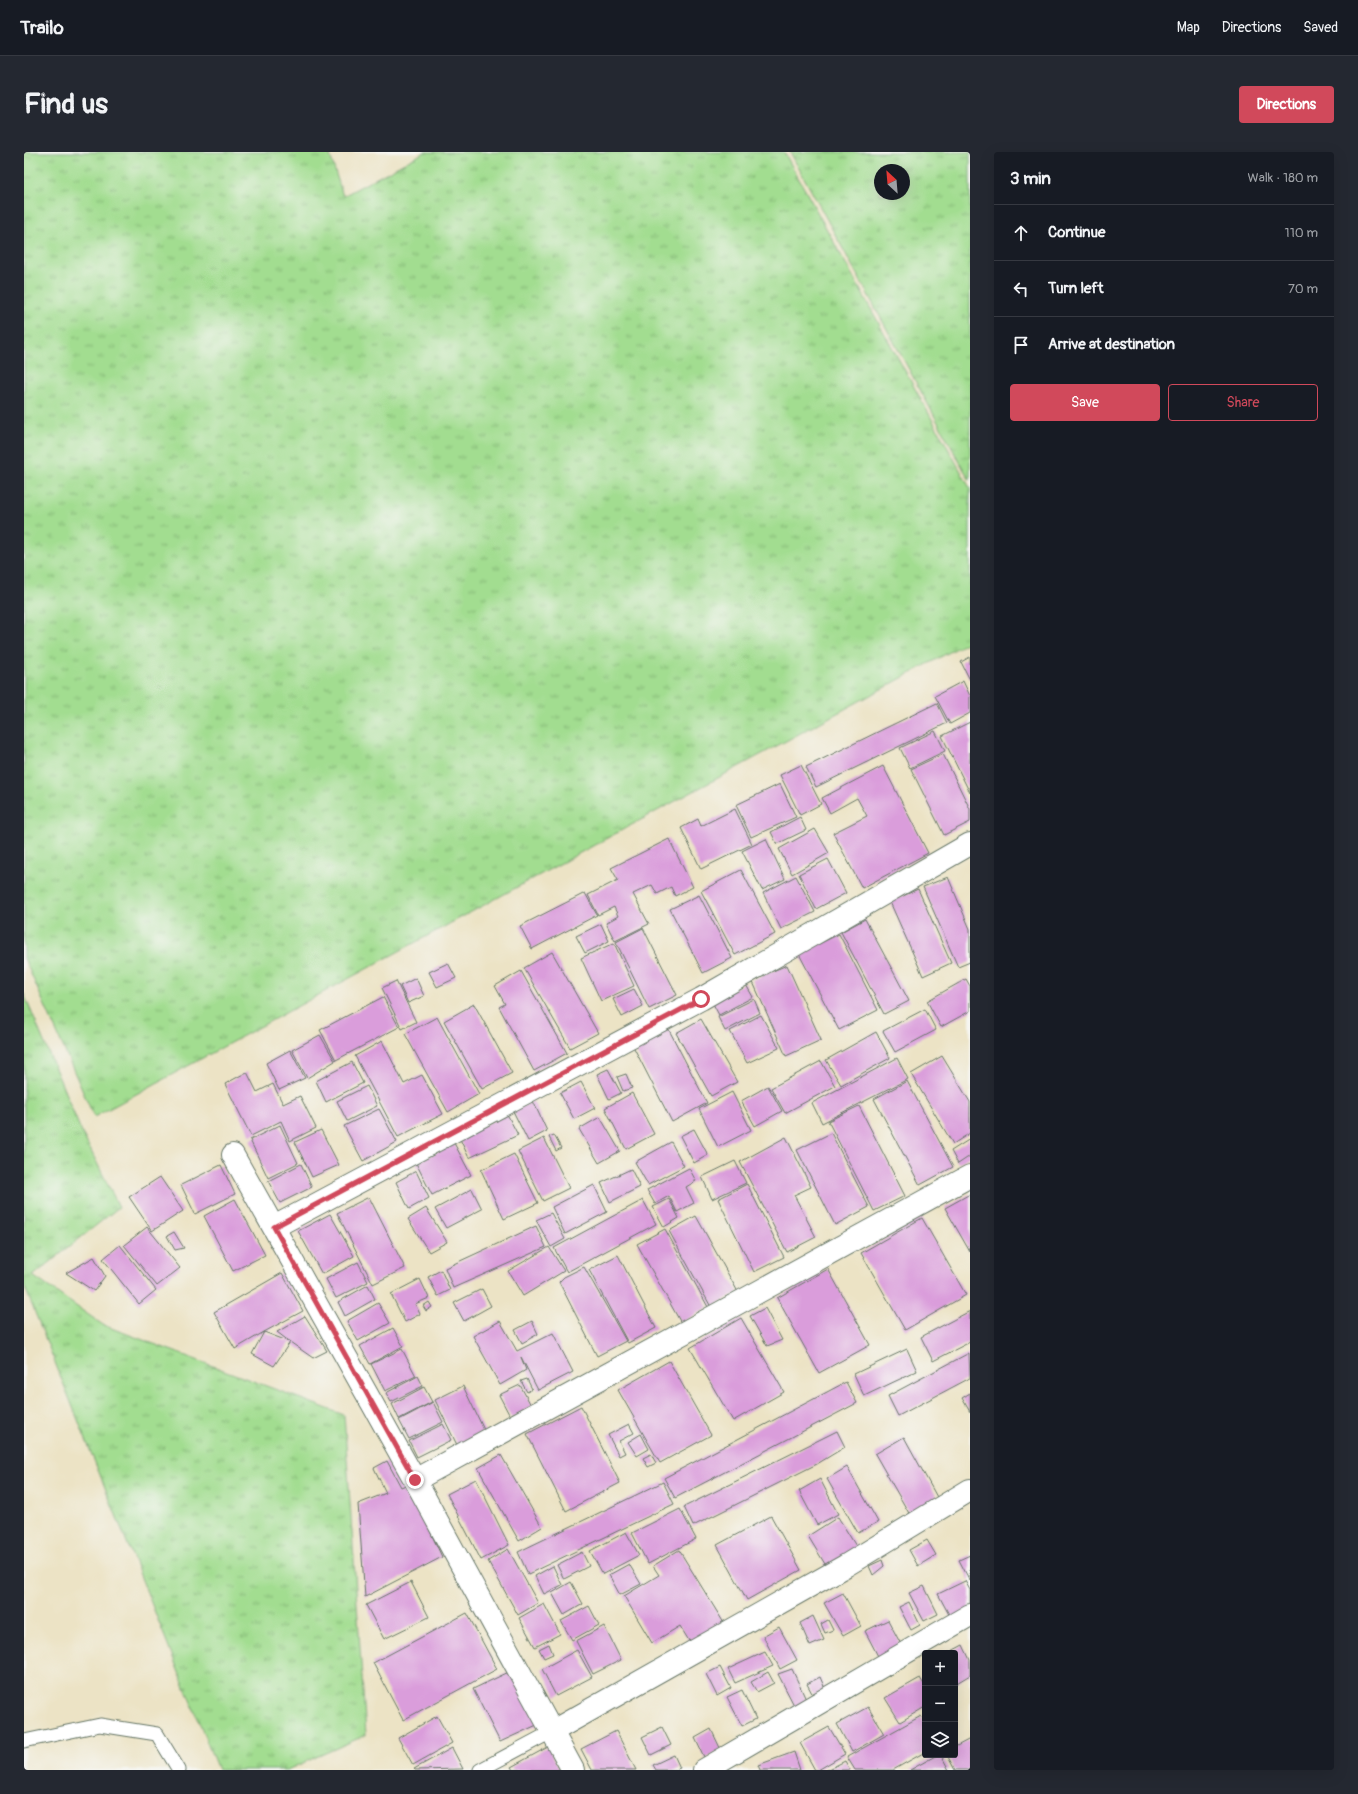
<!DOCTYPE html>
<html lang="en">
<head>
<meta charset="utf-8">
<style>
	:root { --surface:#171b24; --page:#242831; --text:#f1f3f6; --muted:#9ea1a6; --line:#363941; --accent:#d1495b }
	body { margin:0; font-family:Pangolin,sans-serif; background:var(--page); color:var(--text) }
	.controls { position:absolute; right:12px; bottom:12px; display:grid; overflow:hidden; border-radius:4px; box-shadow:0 4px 16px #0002 }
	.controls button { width:36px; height:36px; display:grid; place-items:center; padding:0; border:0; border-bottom:1px solid var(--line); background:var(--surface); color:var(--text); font:20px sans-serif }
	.compass { position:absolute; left:850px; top:12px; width:36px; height:36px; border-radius:50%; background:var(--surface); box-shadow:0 4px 16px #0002; rotate:334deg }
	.stop { position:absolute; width:12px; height:12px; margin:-9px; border:3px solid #d1495b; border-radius:50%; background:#fff }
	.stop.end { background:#d1495b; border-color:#fff; box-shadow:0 1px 4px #0008 }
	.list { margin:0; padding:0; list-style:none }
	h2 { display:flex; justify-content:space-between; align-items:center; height:52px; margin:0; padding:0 16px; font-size:17px }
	h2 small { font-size:13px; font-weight:400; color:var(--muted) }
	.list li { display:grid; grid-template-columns:26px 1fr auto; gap:12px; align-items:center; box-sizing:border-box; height:56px; padding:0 16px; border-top:1px solid var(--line) }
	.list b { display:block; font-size:15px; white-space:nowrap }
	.list em { font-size:13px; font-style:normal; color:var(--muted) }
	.actions { display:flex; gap:8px; padding:12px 16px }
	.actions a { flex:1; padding:9px 0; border:1px solid var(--accent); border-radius:4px; text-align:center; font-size:14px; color:var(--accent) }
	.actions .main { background:var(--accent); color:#fff }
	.icon { flex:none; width:22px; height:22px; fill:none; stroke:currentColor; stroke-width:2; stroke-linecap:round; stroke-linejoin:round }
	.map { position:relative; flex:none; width:946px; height:1618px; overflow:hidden; border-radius:4px }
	header { display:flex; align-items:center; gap:24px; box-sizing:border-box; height:56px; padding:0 20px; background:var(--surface); border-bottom:1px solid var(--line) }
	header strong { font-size:19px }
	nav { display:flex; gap:22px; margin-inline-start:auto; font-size:14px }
	.intro { display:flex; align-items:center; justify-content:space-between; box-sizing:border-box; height:96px; padding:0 24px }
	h1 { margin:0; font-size:28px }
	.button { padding:10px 18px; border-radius:4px; background:var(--accent); color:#fff; font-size:14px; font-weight:700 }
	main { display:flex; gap:24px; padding:0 24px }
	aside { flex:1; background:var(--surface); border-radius:4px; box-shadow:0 4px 16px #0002 }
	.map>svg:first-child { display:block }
	.grass { fill:url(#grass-tufts); stroke:#608d62; fill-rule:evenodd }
	.building { fill:#da9ddb }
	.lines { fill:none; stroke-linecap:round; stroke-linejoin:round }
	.service-casing { stroke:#677767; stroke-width:15 }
	.minor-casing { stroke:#677767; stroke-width:24 }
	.service { stroke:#fff; stroke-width:13 }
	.minor { stroke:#fff; stroke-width:22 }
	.route { stroke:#d1495b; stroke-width:5 }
</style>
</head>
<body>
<header>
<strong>Trailo</strong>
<nav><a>Map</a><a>Directions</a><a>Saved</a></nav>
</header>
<div class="intro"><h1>Find us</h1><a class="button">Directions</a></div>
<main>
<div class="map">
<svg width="946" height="1618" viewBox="0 0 946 1618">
	<defs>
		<pattern id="grass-tufts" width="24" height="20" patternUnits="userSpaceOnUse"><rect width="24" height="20" fill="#a2dd90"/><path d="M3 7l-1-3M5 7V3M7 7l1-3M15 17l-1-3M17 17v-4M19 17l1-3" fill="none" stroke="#83b476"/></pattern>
	</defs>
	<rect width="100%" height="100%" fill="#f6f6f2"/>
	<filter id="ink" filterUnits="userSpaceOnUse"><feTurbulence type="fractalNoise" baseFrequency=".025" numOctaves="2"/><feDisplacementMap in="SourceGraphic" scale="8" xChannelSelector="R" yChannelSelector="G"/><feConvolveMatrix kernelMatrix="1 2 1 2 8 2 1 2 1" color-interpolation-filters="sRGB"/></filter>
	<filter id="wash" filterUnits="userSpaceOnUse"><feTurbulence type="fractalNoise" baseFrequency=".012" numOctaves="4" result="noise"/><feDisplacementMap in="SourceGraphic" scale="16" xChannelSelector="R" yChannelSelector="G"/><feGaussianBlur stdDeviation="0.9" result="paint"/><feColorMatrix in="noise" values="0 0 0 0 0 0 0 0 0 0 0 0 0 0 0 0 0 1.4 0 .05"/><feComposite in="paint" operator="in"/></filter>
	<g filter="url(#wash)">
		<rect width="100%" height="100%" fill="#ece3c5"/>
		<path class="grass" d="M0,0H305L319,44L401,0H760L946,336V489L70,965L0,806Z
			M766,0H946V329ZM856,18H880V42H856Z
			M0,842L58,981L95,1055L9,1124L79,1173L320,1263L342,1583L263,1618H194L0,1133Z"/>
		<g id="blocks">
			<path class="building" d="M946,505V528L937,510Z
				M939,529L946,544V561L926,572L911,544Z
				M913,551L923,571L792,635L782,615Z
				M946,570V641L918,584Z
				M911,579L921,599L886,616L876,596Z
				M919,602L946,657V670L920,683L887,617Z
				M777,613L797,652L776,663L756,623Z
				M859,614L904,701L838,736L809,681L843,664L833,646L806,661L798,646Z
				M756,632L772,665L727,685L712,653Z
				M711,657L728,692L677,717L657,676L674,667L677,674Z
				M776,665L782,678L753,692L747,680Z
				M791,677L805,701L768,722L755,697Z
				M645,687L669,735L651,744L647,735L633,742L628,733L609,742L625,772L591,789L582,771L594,764L590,755L574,763L564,743L594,728L587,716Z
				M742,687L761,727L738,738L718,699Z
				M804,707L822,741L792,757L775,722Z
				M717,718L751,782L711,803L677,739Z
				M772,724L791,760L757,777L739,741Z
				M924,725L946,777V810L934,815L899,735Z
				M894,737L927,811L899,824L866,750Z
				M561,741L573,763L508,797L496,774Z
				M675,743L708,806L679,821L646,757Z
				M841,767L885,849L860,862L817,780Z
				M577,772L585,789L561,801L552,784Z
				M619,776L653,843L625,857L592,790Z
				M815,782L854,858L815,878L775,802Z
				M590,791L610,834L577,849L557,806Z
				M528,800L574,881L546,896L500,816Z
				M424,811L432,826L413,835L405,820Z
				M763,813L797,888L762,904L728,828Z
				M497,819L543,901L510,919L475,855L481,852L471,834Z
				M392,826L400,844L384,851L376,834Z
				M942,827L946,834V859L917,875L903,849Z
				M372,829L392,870L378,877L358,836Z
				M721,831L729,845L695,863L687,848Z
				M610,837L619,854L598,865L589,847Z
				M359,845L375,875L312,908L296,878Z
				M730,847L736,861L701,879L694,865Z
				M450,852L488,921L458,937L420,869Z
				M901,857L912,878L871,900L859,879Z
				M737,863L755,896L723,911L706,879Z
				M413,865L455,942L424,960L381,882Z
				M677,867L713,930L687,944L652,881Z
				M644,876L683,951L648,970L609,894Z
				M852,880L866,906L817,933L802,908Z
				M296,883L311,909L283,926L268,898Z
				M358,889L380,932L398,923L419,962L374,985L331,904Z
				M266,898L281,926L255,938L242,911Z
				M918,904L946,950V981L929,992L887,922Z
				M873,906L884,927L798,971L788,951Z
				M797,909L811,934L761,961L747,936Z
				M328,910L339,931L302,950L292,929Z
				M584,917L597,941L585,947L573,922Z
				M223,920L233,940L249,932L259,952L276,944L292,976L266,989L257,969L227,984L201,932Z
				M602,922L608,936L599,939L593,925Z
				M883,929L929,1015L896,1033L850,947Z
				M557,930L571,956L550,967L536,941Z
				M343,934L353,954L323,969L313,949Z
				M744,934L758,959L731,974L717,949Z
				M708,940L727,978L694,995L675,957Z
				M608,941L630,982L602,997L581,956Z
				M509,949L523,979L504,989L489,959Z
				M835,954L881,1044L850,1059L804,969Z
				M355,957L373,990L339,1009L320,974Z
				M483,962L494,983L445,1006L435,985Z
				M576,965L596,999L575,1011L555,977Z
				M256,973L274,1011L244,1026L226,988Z
				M670,977L684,1003L670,1011L656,984Z
				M297,978L315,1013L288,1025L271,990Z
				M807,981L845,1055L811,1073L773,998Z
				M530,983L537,996L532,999L525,985Z
				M762,985L787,1035L770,1043L792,1085L763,1100L716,1010Z
				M520,986L545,1036L519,1049L494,999Z
				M946,987V1004L934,1012L927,999Z
				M647,990L660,1014L624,1033L611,1010Z
				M430,991L447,1023L408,1043L392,1011Z
				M490,1002L514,1051L480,1067L457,1018Z
				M711,1009L722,1031L688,1047L678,1025Z
				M277,1012L288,1035L256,1051L244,1029Z
				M197,1013L211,1042L171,1062L157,1033Z
				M665,1016L672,1029L662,1035L670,1051L653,1060L645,1044L631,1052L623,1038Z
				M607,1017L616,1035L586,1050L577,1031Z
				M392,1019L405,1046L385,1057L372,1030Z
				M136,1025L159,1059L128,1079L105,1045Z
				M723,1032L760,1105L730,1120L694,1047Z
				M570,1033L583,1060L541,1082L528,1055Z
				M448,1037L458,1057L422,1076L411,1057Z
				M946,1042V1100L921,1056Z
				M345,1045L381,1116L349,1132L313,1061Z
				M211,1047L241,1103L209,1119L180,1064Z
				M645,1047L655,1066L640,1075L629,1055Z
				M619,1048L632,1072L543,1120L530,1096Z
				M402,1056L423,1090L405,1100L384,1067Z
				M527,1061L541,1087L527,1095L512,1068Z
				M306,1062L330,1104L298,1122L274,1079Z
				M672,1064L714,1140L687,1155L645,1079Z
				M898,1066L942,1143L881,1178L837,1101Z
				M512,1074L522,1095L429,1136L421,1116Z
				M123,1075L156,1116L133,1134L100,1093Z
				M641,1077L684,1155L657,1171L613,1092Z
				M150,1080L160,1096L151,1098L143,1084Z
				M96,1093L132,1138L115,1152L79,1107Z
				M525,1095L540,1119L499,1144L484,1119Z
				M594,1103L632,1176L604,1191L565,1118Z
				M70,1105L81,1124L70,1139L42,1121Z
				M334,1110L344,1130L312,1146L302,1127Z
				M560,1115L602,1189L573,1204L535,1130L540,1125Z
				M804,1117L846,1193L795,1221L753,1146Z
				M417,1118L426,1138L414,1144L404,1125Z
				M258,1121L279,1159L240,1180L266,1190L253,1180L281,1164L303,1199L289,1206L266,1190L250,1214L228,1202L240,1180L211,1197L190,1160Z
				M396,1127L405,1146L391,1152L396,1162L381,1170L367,1142Z
				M344,1133L351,1147L321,1164L314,1150Z
				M458,1137L467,1154L440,1169L430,1151Z
				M405,1150L408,1155L402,1159L399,1154Z
				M354,1151L366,1171L334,1189L323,1169Z
				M741,1156L758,1188L743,1194L726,1164Z
				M946,1159V1190L909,1209L897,1185Z
				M717,1166L760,1240L709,1269L666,1196Z
				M476,1169L493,1199L529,1181L549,1220L514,1238L497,1205L502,1218L476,1233L449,1184Z
				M508,1169L514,1182L498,1191L491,1178Z
				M369,1176L379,1194L346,1212L336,1194Z
				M378,1197L392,1224L361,1239L347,1212Z
				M883,1197L893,1219L840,1244L830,1222Z
				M945,1201L946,1226L874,1264L864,1244Z
				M645,1209L687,1283L636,1311L594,1238Z
				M394,1224L399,1234L367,1250L362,1241Z
				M503,1227L508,1237L503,1240L497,1229Z
				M822,1230L833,1251L651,1346L640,1326Z
				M496,1233L508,1255L487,1266L475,1243Z
				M439,1234L461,1280L433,1293L411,1248Z
				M400,1235L408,1250L375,1267L368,1252Z
				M946,1241V1260L938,1246Z
				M409,1250L419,1270L385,1287L375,1268Z
				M557,1254L596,1331L542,1359L503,1282Z
				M419,1272L427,1288L393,1305L385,1289Z
				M605,1272L610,1281L595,1289L601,1301L595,1304L584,1283Z
				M813,1279L821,1295L793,1312L669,1374L660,1355Z
				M617,1282L625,1297L613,1304L604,1290Z
				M880,1285L914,1347L886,1363L851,1302Z
				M627,1302L632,1311L624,1315L619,1306Z
				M477,1303L518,1375L495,1389L454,1316Z
				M363,1309L377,1335L384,1332L418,1405L341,1445L334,1352L362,1341L350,1316Z
				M823,1315L854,1370L834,1381L803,1327Z
				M452,1327L485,1393L457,1408L423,1342Z
				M796,1327L814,1362L793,1373L775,1339Z
				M639,1330L650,1352L504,1422L494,1400Z
				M656,1357L672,1387L624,1412L608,1381Z
				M747,1364L777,1418L723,1448L693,1393Z
				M814,1365L835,1399L804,1417L784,1384Z
				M602,1380L615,1403L579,1422L566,1399Z
				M903,1388L912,1403L894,1414L885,1398Z
				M484,1397L514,1451L494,1463L464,1409Z
				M655,1398L703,1476L670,1497L656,1474L628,1491L600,1444L635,1423L629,1414Z
				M558,1400L565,1414L540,1427L533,1413Z
				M946,1403V1429L935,1408Z
				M858,1408L860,1414L849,1423L845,1414Z
				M605,1412L617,1432L596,1443L585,1423Z
				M529,1414L538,1433L520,1442L511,1424Z
				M941,1429L946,1438V1461L929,1470L914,1442Z
				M387,1430L405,1465L360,1487L342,1453Z
				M547,1430L559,1452L540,1463L528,1441Z
				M900,1434L914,1462L900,1469L885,1441Z
				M819,1441L837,1474L819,1484L800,1451Z
				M885,1450L896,1473L887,1478L875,1455Z
				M520,1452L536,1482L511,1495L495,1466Z
				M565,1454L575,1473L548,1488L537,1469Z
				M443,1461L473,1517L379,1568L349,1511Z
				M789,1464L800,1488L786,1494L776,1471Z
				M804,1468L809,1478L801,1481L797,1472Z
				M864,1468L880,1498L857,1510L841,1479Z
				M580,1474L597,1508L569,1522L552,1489Z
				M755,1475L773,1508L756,1517L739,1484Z
				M525,1492L529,1502L520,1506L515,1497Z
				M939,1493L946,1508V1523L931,1532V1501H924Z
				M553,1498L568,1525L532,1544L518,1517Z
				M741,1500L749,1514L711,1531L704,1517Z
				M696,1515L707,1536L693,1544L682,1522Z
				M768,1517L785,1554L773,1559L754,1522Z
				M489,1518L515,1572L476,1590L449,1537Z
				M744,1520L750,1531L733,1540L727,1530Z
				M796,1525L802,1539L790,1545L783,1532Z
				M896,1526L901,1534V1555L876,1570L861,1546Z
				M718,1538L732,1567L718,1574L703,1545Z
				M844,1555L860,1582L828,1600L813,1572Z
				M413,1564L428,1591L389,1613L374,1586Z
				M897,1564L901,1571V1600L869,1618H831L823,1605Z
				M638,1575L647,1593L627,1603L618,1585Z
				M805,1575L821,1602L794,1618H791L776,1591Z
				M687,1577L697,1598L681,1607L671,1586Z
				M592,1579L612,1618H568L557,1597Z
				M946,1587V1618H931L923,1603H931V1595Z
				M524,1595L536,1618H489L487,1615Z
				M428,1596L439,1617L391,1618L390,1617Z
				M770,1600L776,1618H736L734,1613Z
				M650,1603L656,1616L651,1618H632L629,1613Z
				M913,1603H917L925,1618H886Z
				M821,1609L826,1618H803Z"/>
		</g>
	</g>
	<g filter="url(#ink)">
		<use href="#blocks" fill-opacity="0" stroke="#677767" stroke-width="1"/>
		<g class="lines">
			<g class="service-casing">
				<path id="service" d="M0,1589L76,1573L133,1582L155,1618
					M456,1618L527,1580"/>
			</g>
			<g class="minor-casing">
				<path id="minor" d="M209,1003L391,1328L549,1618
					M250,1075L677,847L946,692
					M391,1328L946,1024
					M527,1580L821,1414L946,1338
					M680,1618L946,1463"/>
			</g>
			<use href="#service" class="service"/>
			<use href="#minor" class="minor"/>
		</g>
	</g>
	<g class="lines" filter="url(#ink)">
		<path class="route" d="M391,1328L250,1075L677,847"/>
	</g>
</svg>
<div class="controls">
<button>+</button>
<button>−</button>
<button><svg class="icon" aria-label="layers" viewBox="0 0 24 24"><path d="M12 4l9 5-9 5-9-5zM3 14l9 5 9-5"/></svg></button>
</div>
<svg class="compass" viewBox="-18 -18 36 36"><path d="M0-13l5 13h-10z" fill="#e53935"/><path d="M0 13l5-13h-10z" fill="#9ea1a6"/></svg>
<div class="stop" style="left:677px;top:847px"></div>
<div class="stop end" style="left:391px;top:1328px"></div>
</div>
<aside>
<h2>3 min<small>Walk · 180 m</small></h2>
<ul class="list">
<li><svg class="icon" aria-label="ahead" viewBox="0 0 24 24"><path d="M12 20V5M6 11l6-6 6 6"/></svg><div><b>Continue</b></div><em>110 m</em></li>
<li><svg class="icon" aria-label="left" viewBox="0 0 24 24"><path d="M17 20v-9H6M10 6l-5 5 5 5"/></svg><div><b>Turn left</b></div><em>70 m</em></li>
<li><svg class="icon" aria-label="arrive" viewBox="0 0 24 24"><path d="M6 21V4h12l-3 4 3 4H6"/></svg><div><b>Arrive at destination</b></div></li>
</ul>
<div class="actions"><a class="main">Save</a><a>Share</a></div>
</aside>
</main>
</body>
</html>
